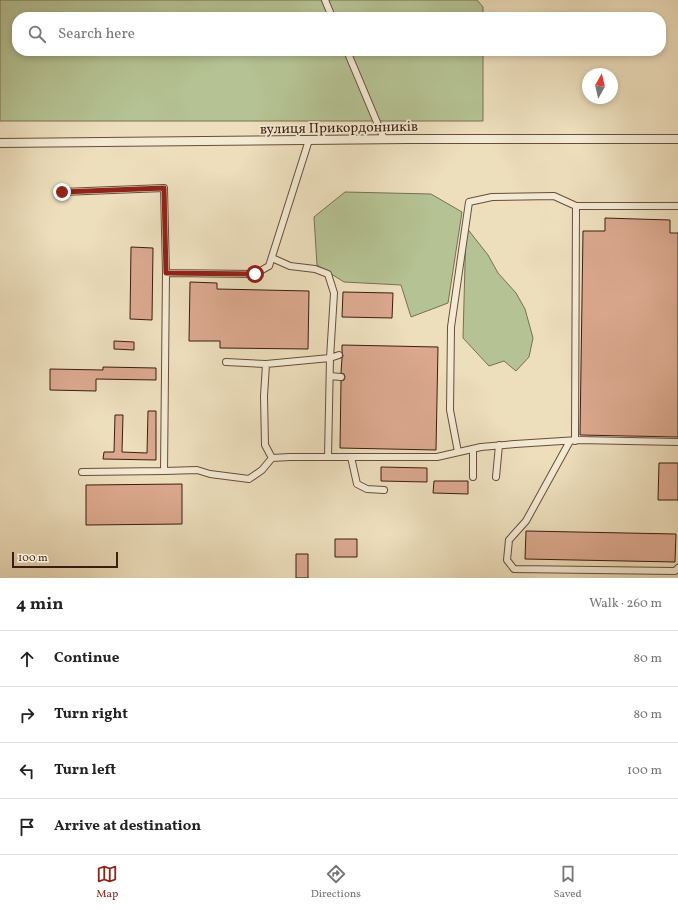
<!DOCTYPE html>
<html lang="en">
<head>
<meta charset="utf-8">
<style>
	:root { --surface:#fff; --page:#f2f2f2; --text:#222; --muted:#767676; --line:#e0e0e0; --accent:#8f2418 }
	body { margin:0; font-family:Vollkorn,serif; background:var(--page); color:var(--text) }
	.compass { position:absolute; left:582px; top:68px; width:36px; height:36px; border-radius:50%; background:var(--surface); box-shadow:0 2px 6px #0003; rotate:8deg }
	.scale { position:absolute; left:12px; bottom:10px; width:106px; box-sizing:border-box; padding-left:4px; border:2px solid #3b1d10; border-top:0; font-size:11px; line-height:14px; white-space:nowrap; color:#3b1d10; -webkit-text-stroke:3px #f3ead3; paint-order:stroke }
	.stop { position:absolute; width:12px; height:12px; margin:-9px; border:3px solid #8f2418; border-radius:50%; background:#fff }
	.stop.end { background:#8f2418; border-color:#fff; box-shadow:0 1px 4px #0008 }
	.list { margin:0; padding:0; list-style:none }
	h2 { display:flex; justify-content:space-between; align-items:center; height:52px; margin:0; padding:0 16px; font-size:17px }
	h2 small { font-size:13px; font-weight:400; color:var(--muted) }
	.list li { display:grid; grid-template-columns:26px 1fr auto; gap:12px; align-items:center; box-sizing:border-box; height:56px; padding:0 16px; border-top:1px solid var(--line) }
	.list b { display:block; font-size:15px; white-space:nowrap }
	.list em { font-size:13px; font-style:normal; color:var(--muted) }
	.icon { flex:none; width:22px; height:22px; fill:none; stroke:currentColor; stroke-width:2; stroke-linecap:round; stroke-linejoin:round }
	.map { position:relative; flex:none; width:678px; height:578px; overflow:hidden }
	.search { position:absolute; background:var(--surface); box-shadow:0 2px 6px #0003; left:12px; right:12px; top:12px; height:44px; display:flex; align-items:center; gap:10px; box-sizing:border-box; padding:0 14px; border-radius:16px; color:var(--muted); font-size:15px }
	.sheet { height:276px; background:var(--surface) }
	nav { display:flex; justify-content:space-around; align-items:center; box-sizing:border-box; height:56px; border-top:1px solid var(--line); background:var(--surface); font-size:11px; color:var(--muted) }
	nav a { display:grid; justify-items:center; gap:2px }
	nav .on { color:var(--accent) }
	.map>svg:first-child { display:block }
	.green { fill:#b5c293; stroke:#787052 }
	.building { fill:#dba88e; stroke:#3b1d10 }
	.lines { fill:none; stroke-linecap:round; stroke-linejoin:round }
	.minor-casing { stroke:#684d3b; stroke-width:8 }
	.tertiary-casing { stroke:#684d3b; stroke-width:10 }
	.minor { stroke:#f3ead3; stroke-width:6 }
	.tertiary { stroke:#f3ead3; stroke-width:8 }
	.route { stroke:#8f2418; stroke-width:5 }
	.labels { text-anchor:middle; stroke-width:3.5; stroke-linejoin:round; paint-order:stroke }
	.street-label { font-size:14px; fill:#3b1d10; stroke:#f3ead3 }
</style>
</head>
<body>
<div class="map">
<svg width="678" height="578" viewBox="0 0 678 578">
	<rect width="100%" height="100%" fill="#eddebc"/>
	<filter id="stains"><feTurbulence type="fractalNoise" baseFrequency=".005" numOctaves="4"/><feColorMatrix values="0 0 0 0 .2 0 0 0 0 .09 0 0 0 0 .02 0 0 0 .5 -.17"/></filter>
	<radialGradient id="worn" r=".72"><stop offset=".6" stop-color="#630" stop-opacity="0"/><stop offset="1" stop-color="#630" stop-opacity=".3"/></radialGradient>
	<path class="green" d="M0,0H477L483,7V17H17V51H483V121H0Z
		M345,192L431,194L462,212L448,303L411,317L401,285L344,282L317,265L314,217Z
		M466,227L488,255L498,273L516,293L525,309L533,338L529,357L516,371L504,361L489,366L463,338Z"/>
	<path class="building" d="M605,218L670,220V233H678V437L580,435L583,231H605Z
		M131,247L153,248L152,320L130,319Z
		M190,282L217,283V289L309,291L308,349L220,348V341H189Z
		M343,292L393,293L392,318L342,317Z
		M114,341L134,342V350L114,349Z
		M342,345L438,347L436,450L340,448L341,381L344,380L345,377L344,374L341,373L342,358L343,356L342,352Z
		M103,367L156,368V380L96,379V391L50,390V369L103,370Z
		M148,411H156V460L103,459L104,452H114L115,415H123L122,452L147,453Z
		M659,463H678V500H658Z
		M381,467L427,468V482L381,481Z
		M434,481H468V494L433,493Z
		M182,484V524L86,525V485Z
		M526,531L676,534L675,562L525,559Z
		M335,539H357V557H335Z
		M296,554H308V578H296Z"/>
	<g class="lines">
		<g class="minor-casing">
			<path id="minor" d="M325,0L332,17
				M347,51L384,139
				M62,192L164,188L166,273L255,274L269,266L309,140
				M226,362L266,364L330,358L334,293L328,274L315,269L290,266L272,258
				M266,364L264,396L265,445L272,458
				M330,376L341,377
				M570,441L526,521L509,540L507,560L514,569L675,571L678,568
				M575,441L576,206H678
				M473,449V477
				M458,452L450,410L451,327L469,202L492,197L554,196L576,206
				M328,457L330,358L339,355
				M351,457L357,484L367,489L384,490
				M164,471L197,470L210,474L249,479L262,470L272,458L290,457H437L481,447L515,444L578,440L678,442
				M82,472L164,471L166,273
				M496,477L499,445"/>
		</g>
		<g class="tertiary-casing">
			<path id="tertiary" d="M0,143L407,139H678"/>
		</g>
		<use href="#minor" class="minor"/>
		<use href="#tertiary" class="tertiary"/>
	</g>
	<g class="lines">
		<path class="route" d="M62,192L164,188L166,273L255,274"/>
	</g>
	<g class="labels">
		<g class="street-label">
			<text transform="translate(339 127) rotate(-1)" y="5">вулиця Прикордонників</text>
		</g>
	</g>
	<rect width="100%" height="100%" filter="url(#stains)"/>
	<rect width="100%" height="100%" fill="url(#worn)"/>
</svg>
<svg class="compass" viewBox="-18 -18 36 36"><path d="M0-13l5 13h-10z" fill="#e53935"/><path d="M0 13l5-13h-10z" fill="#767676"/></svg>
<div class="scale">100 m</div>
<div class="stop" style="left:255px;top:274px"></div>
<div class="stop end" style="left:62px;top:192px"></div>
<div class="search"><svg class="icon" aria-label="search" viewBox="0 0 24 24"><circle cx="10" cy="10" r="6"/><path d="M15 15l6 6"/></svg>Search here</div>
</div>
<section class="sheet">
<h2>4 min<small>Walk · 260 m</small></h2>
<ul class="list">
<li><svg class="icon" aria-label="ahead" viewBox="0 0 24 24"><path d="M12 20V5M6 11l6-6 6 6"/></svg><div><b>Continue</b></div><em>80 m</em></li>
<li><svg class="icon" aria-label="right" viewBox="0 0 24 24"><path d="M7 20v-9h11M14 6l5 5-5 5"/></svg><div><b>Turn right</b></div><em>80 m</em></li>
<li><svg class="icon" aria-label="left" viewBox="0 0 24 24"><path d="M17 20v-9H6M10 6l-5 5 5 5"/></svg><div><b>Turn left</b></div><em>100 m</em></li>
<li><svg class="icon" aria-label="arrive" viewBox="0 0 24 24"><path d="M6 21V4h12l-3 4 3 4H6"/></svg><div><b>Arrive at destination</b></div></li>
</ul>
</section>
<nav>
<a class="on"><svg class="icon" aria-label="map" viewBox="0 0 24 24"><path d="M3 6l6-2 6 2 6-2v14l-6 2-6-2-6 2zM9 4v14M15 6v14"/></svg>Map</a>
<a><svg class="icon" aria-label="directions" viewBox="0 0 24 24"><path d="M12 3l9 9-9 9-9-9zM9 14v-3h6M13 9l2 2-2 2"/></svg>Directions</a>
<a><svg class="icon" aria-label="saved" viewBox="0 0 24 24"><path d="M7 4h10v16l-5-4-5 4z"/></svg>Saved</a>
</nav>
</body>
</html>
